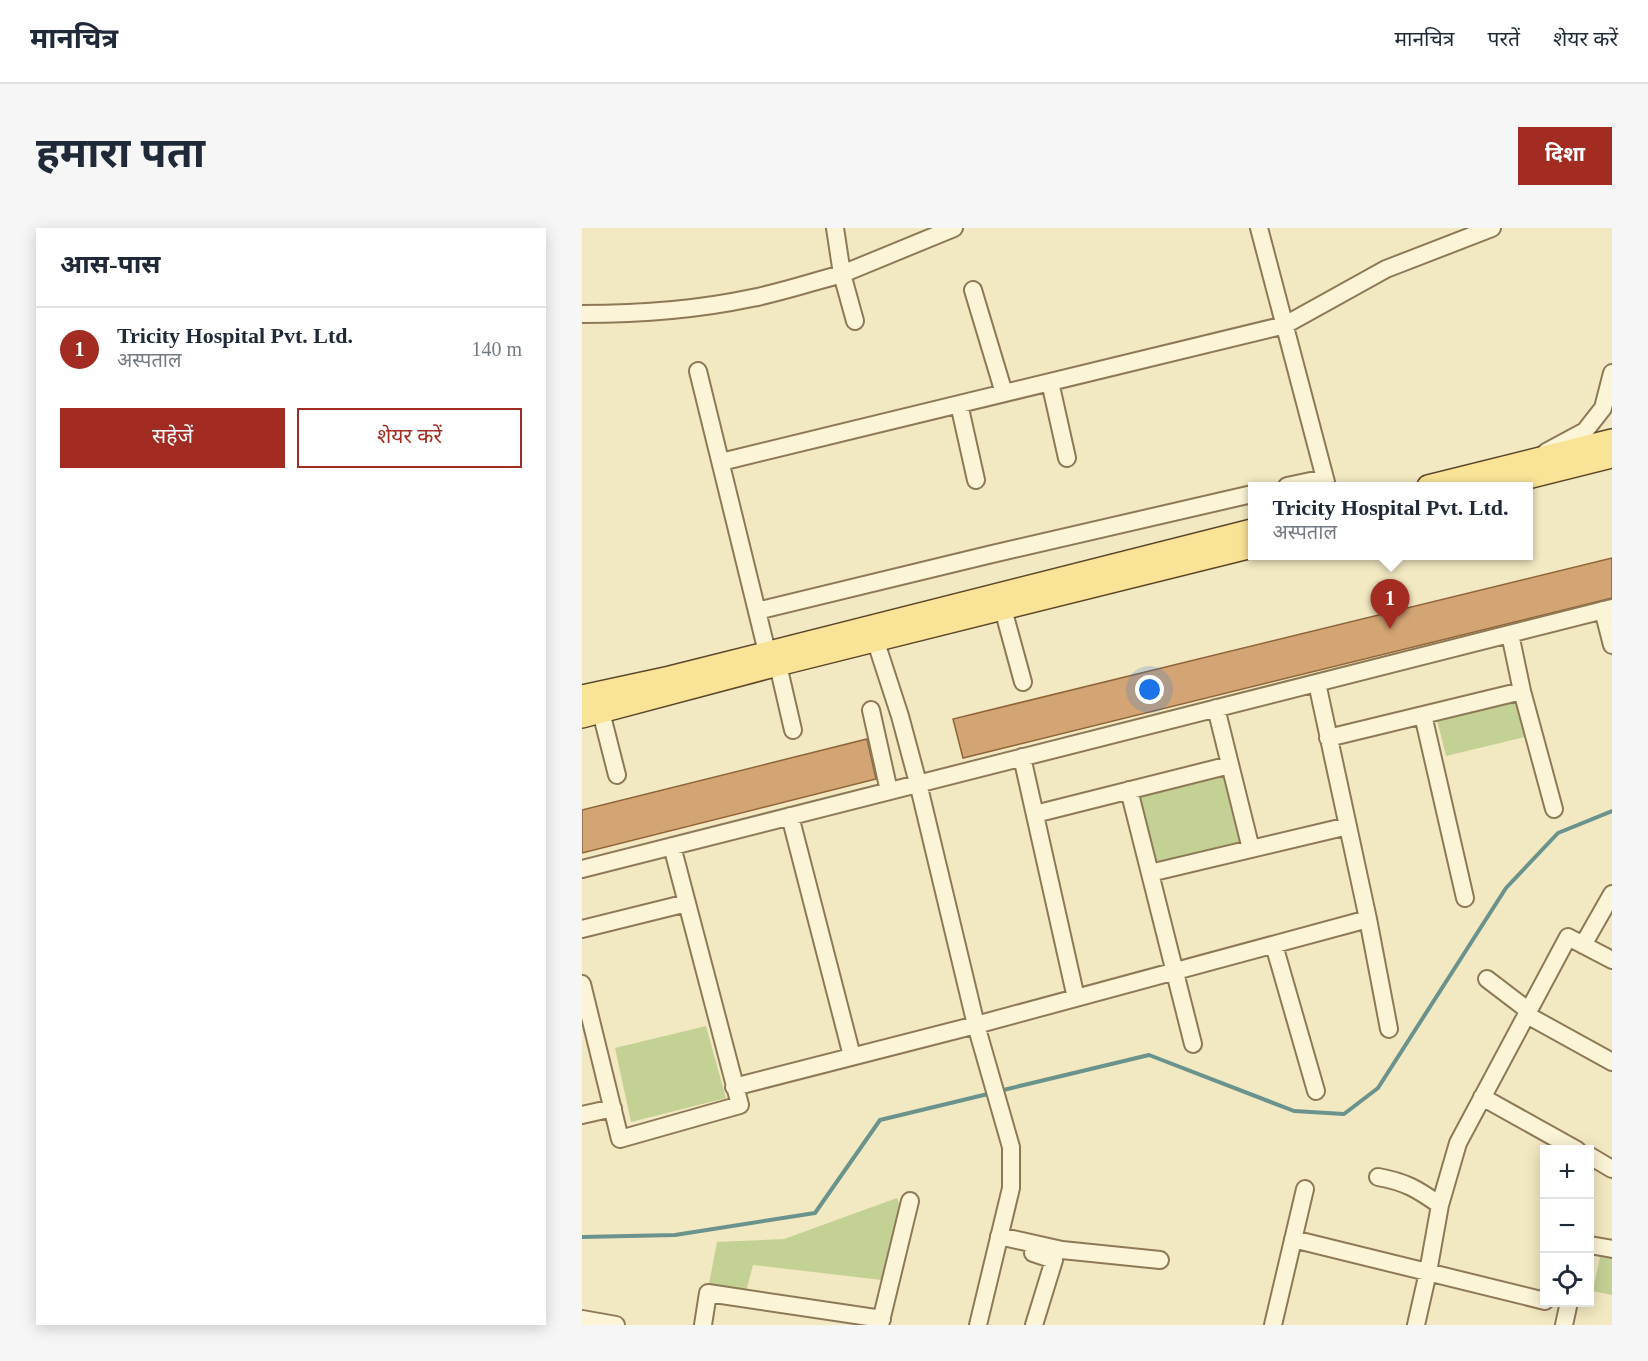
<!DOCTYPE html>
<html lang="hi">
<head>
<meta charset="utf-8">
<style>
	:root { --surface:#fff; --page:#f6f6f7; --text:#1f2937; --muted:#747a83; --line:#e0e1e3; --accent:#a22c21 }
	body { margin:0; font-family:"Times New Roman","Noto Sans Devanagari",serif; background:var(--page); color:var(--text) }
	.controls { position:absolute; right:18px; bottom:18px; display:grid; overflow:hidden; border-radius:0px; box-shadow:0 3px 15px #0003 }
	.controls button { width:54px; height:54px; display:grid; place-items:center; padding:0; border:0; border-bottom:2px solid var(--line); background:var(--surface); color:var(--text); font:30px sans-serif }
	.you { position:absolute; left:568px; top:462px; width:21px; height:21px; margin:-15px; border:4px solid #fff; border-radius:50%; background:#1a73e8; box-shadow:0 0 0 9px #1a73e833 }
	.badge { display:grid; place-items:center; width:39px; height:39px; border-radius:50%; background:var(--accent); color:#fff; font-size:20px; font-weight:700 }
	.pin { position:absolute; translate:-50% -50px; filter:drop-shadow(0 2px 3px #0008) }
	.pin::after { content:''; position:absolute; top:32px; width:21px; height:18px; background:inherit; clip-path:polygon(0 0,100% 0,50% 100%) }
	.popup { position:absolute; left:666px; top:254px; width:285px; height:78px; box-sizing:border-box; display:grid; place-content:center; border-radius:0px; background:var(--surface); filter:drop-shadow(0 2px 4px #0005); font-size:20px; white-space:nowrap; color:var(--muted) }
	.popup b { font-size:22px; color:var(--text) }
	.popup::after { content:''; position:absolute; left:50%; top:100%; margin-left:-12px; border:12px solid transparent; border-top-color:var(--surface) }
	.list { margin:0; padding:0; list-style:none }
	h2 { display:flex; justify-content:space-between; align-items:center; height:78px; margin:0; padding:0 24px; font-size:26px }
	h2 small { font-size:20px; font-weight:400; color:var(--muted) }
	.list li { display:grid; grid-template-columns:39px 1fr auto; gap:18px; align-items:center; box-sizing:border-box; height:84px; padding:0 24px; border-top:2px solid var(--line) }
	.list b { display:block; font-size:22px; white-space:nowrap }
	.list p { margin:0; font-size:20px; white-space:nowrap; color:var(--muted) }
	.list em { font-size:20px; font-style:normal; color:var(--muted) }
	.actions { display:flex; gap:12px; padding:18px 24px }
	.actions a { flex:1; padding:14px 0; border:2px solid var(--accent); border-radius:0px; text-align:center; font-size:21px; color:var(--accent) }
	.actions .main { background:var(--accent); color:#fff }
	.icon { flex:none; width:33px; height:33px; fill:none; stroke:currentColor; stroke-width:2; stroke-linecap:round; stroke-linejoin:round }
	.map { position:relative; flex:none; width:1030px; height:1097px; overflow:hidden; border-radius:0px }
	header { display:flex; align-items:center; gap:36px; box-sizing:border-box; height:84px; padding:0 30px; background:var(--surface); border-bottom:2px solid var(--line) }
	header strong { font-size:28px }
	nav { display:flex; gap:33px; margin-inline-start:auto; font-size:21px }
	.intro { display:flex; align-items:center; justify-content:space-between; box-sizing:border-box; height:144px; padding:0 36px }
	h1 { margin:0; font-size:42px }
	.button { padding:15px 27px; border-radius:0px; background:var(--accent); color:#fff; font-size:21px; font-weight:700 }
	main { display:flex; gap:36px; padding:0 36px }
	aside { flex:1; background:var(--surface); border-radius:0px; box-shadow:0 3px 15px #0003 }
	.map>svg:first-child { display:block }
	.green { fill:#c4d194 }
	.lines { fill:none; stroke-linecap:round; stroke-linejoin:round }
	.stream { stroke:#6a938d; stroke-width:4 }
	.building { fill:#d4a574; stroke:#8f643a; stroke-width:1.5 }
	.minor-casing { stroke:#8e7957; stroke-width:20 }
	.major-casing { stroke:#5b462b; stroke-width:24 }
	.minor { stroke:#fcf4d6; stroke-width:16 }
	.major { stroke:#f9e396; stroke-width:21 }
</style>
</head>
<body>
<header>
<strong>मानचित्र</strong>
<nav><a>मानचित्र</a><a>परतें</a><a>शेयर करें</a></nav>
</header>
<div class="intro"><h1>हमारा पता</h1><a class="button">दिशा</a></div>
<main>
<aside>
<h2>आस-पास<small></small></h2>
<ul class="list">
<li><span class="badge">1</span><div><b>Tricity Hospital Pvt. Ltd.</b><p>अस्पताल</p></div><em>140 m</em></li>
</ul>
<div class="actions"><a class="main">सहेजें</a><a>शेयर करें</a></div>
</aside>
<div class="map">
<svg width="1030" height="1097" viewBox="0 0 1030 1097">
	<rect width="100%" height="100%" fill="#f2e8c1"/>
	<path class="green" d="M934,474L943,509L864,528L855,492Z
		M645,547L661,617L573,638L556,568Z
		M124,798L144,870L49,894L33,820Z
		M315,970L318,978L300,1052L171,1037L163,1067L126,1061L135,1014L202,1011Z
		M1018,1029L1030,1031V1067L1011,1063Z"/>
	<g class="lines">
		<path class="stream" d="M417,863L567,827L712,883L762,886L796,860L924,660L976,605L1030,583
			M0,1009L93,1007L233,985L298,892L410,865"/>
	</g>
	<path class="building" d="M1030,330V370L381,530L371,491Z
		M285,511L294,551L0,625V582Z"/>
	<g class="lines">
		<g class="minor-casing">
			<path id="minor" d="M253,0L260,46L372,0
				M677,0L745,258
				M391,62L422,165
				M0,86C57,86 114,82 170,70C201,64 230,54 260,46L273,93
				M116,143L185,424
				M468,154L485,230
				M377,176L394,252
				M964,224L1003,203L1021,180L1030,145
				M139,234L703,97L804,41L910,0
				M705,258L743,250
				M421,381L441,454
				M1021,382L1030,417
				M175,383L406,327L670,266
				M290,402L318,488L336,555L394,797L429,919V960L396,1097
				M928,406L940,463L972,581
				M196,437L211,502
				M735,455L786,691L807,801
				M634,480L669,621
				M289,482L307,563
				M19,484L35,547
				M841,487L883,670
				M746,510L940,463
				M440,529L494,770
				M547,562L611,816
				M453,586L648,537
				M208,588L270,828
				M0,641L1030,380
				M568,645L766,598
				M0,701L105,675
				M692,717L734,863
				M1001,717L1030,666
				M905,751L947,783
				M0,756L38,911L158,877L90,618
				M945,787L1030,834
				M152,859L394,797L786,691
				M900,869L995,922
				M0,887L31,880
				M1008,928L1030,941
				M796,949C824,954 835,961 858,977
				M417,1008L480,1022L578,1032
				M711,1011L963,1073
				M1008,1017L1030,1021
				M451,1025L472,1032L452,1097
				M0,1091L34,1097
				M121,1097L126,1065L300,1091
				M298,1097L328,973
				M691,1097L723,961
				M834,1097L846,1044L858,977L876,915L986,709L1030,732
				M982,1097L987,1074"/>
		</g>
		<g class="major-casing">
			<path id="major" d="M846,258L1030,212
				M913,258L1030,229
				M0,468L88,449L670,302
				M0,489L196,437L670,319"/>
		</g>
		<use href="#minor" class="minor"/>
		<use href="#major" class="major"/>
	</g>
</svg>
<div class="controls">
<button>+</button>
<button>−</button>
<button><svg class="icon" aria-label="locate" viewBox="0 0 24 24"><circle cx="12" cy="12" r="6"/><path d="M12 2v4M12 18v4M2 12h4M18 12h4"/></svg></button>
</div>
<div class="you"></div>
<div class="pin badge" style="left:808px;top:401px">1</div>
<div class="popup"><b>Tricity Hospital Pvt. Ltd.</b>अस्पताल</div>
</div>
</main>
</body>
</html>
